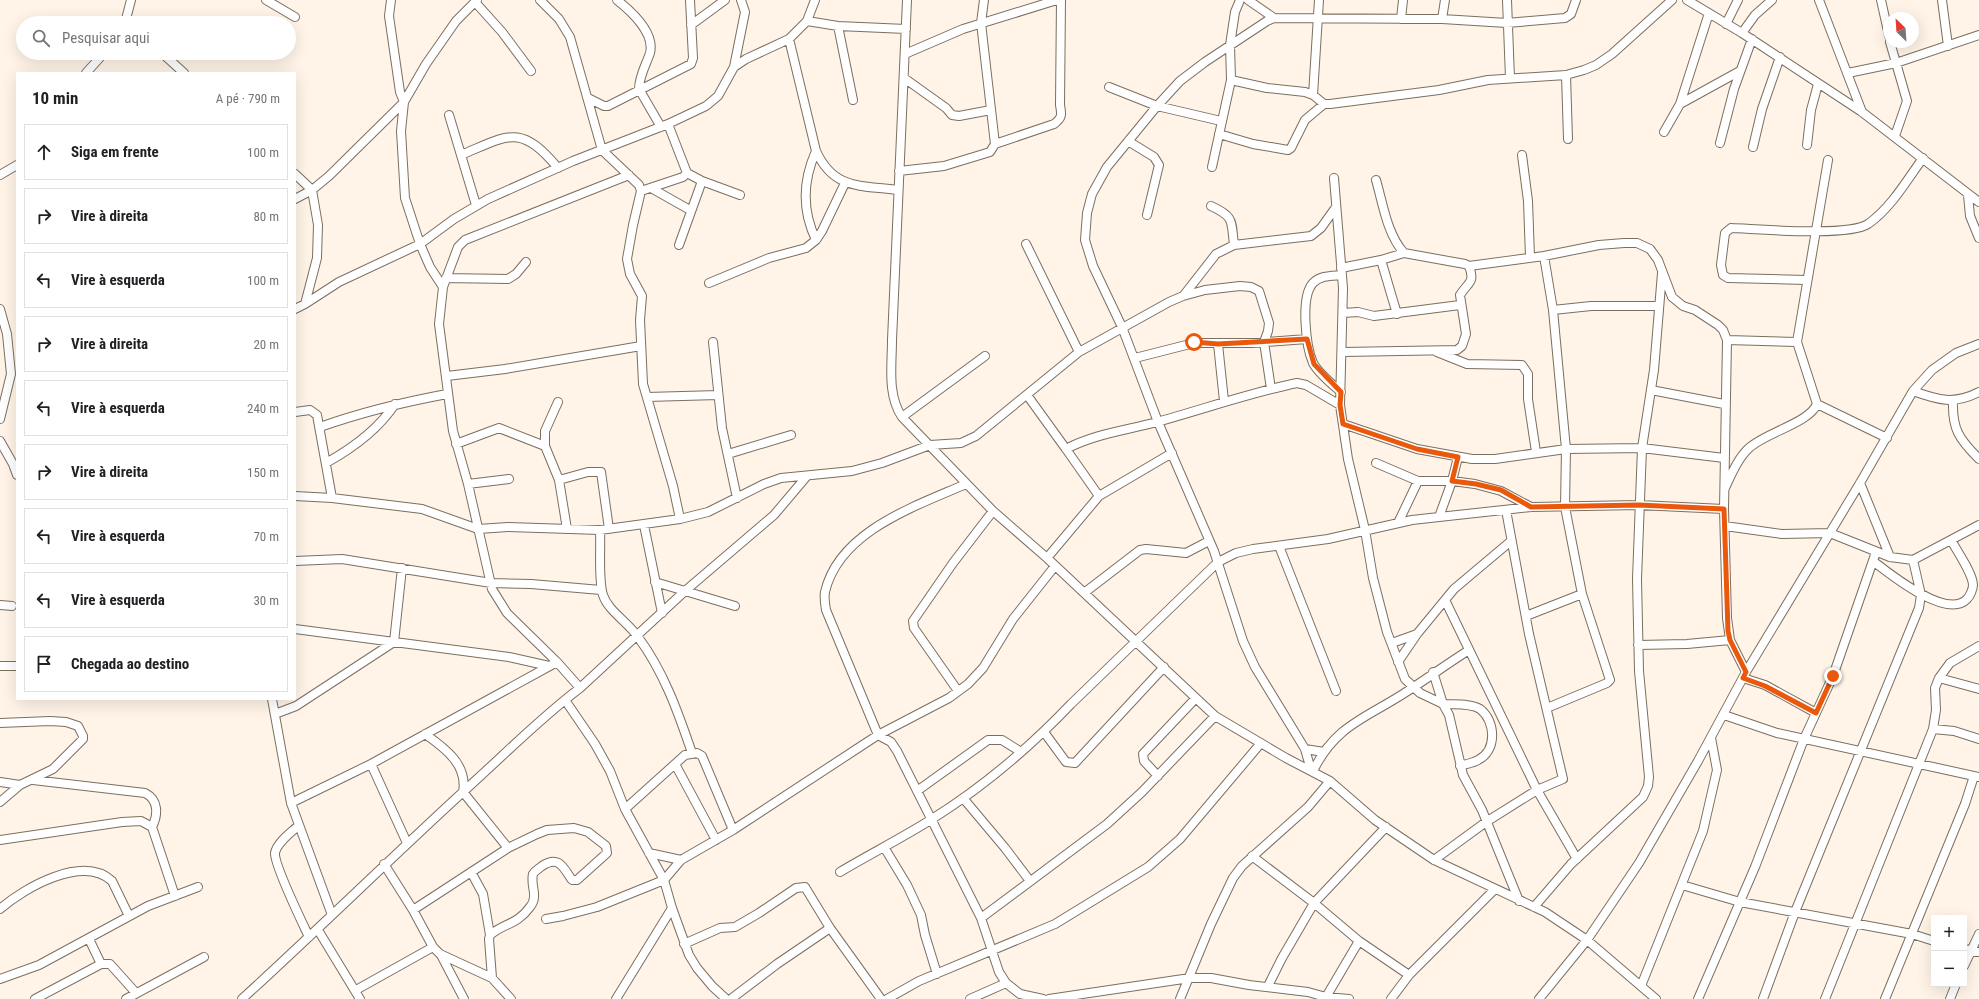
<!DOCTYPE html>
<html lang="pt">
<head>
<meta charset="utf-8">
<style>
	:root { --surface:#fff; --page:#f2f2f2; --text:#202124; --muted:#757577; --line:#e0e0e0 }
	body { margin:0; font-family:"Roboto Condensed",sans-serif; background:var(--page); color:var(--text) }
	.controls { position:absolute; right:12px; bottom:12px; display:grid; overflow:hidden; border-radius:0px; box-shadow:0 4px 16px #0002 }
	.controls button { width:36px; height:36px; display:grid; place-items:center; padding:0; border:0; border-bottom:1px solid var(--line); background:var(--surface); color:var(--text); font:20px sans-serif }
	.compass { position:absolute; left:1883px; top:12px; width:36px; height:36px; border-radius:50%; background:var(--surface); box-shadow:0 4px 16px #0002; rotate:335deg }
	.stop { position:absolute; width:12px; height:12px; margin:-9px; border:3px solid #ea580c; border-radius:50%; background:#fff }
	.stop.end { background:#ea580c; border-color:#fff; box-shadow:0 1px 4px #0008 }
	.list { margin:0; padding:0; list-style:none }
	h2 { display:flex; justify-content:space-between; align-items:center; height:52px; margin:0; padding:0 16px; font-size:17px }
	h2 small { font-size:13px; font-weight:400; color:var(--muted) }
	.list li { display:grid; grid-template-columns:26px 1fr auto; gap:12px; align-items:center; box-sizing:border-box; height:56px; margin:0 8px 8px; padding:0 8px; border:1px solid var(--line); border-radius:0px }
	.list b { display:block; font-size:15px; white-space:nowrap }
	.list em { font-size:13px; font-style:normal; color:var(--muted) }
	.icon { flex:none; width:22px; height:22px; fill:none; stroke:currentColor; stroke-width:2; stroke-linecap:round; stroke-linejoin:round }
	.map { position:relative; flex:none; width:1979px; height:999px; overflow:hidden }
	.search { position:absolute; background:var(--surface); box-shadow:0 4px 16px #0002; left:16px; top:16px; width:280px; height:44px; display:flex; align-items:center; gap:10px; box-sizing:border-box; padding:0 14px; border-radius:22px; color:var(--muted); font-size:15px }
	.panel { position:absolute; background:var(--surface); box-shadow:0 4px 16px #0002; left:16px; top:72px; width:280px; height:628px; border-radius:0px }
	.map>svg:first-child { display:block }
	.lines { fill:none; stroke-linecap:round; stroke-linejoin:round }
	.street-casing { stroke:#7b6f61; stroke-width:10 }
	.street { stroke:#fff; stroke-width:8 }
	.route { stroke:#ea580c; stroke-width:5 }
</style>
</head>
<body>
<div class="map">
<svg width="1979" height="999" viewBox="0 0 1979 999">
	<rect width="100%" height="100%" fill="#fff4e7"/>
	<g class="lines">
		<g class="street-casing">
			<path id="street" d="M266,0L295,17
				M391,0L389,16L400,92L404,102L401,131L405,198L420,244L430,267L443,287L439,324L453,431L468,484L492,589L507,613L557,662L580,688
				M540,0L559,19L570,37L602,150L639,185L641,191L633,225L627,259L630,274L642,296L640,320L643,384L673,486L680,519
				M617,0C631,11 655,33 650,53C646,65 639,76 639,89L661,127
				M907,0L892,340C892,365 887,395 902,417L993,511L1047,558L1215,716L1286,758L1330,781L1375,820L1434,860L1545,912L1587,940L1656,999
				M1248,0L1274,18
				M1507,0L1510,78
				M1687,0L1742,33L1862,112L1979,202
				M1819,0L1862,112
				M1881,0L1889,36
				M1942,0L1948,46
				M475,2L502,32L531,71
				M1401,19L1403,0
				M1442,19L1445,0
				M807,21L838,26L906,29
				M125,23L131,0
				M1726,24L1738,0
				M691,25L725,0
				M838,26L853,100
				M1742,33L1755,15L1772,0
				M789,39L816,151C834,190 860,185 897,190
				M1890,42L1907,101L1895,136
				M162,53L184,73
				M905,54L963,29L1057,0
				M734,67L745,12L741,0
				M86,73L104,53
				M1848,73L1896,63L1979,35
				M1566,75L1568,139
				M904,78L946,108L952,115L959,116L991,110
				M1231,80L1267,88L1305,92L1313,95L1324,104H1330L1439,90L1488,80L1566,75L1584,70L1596,65L1612,54L1672,0
				M1109,87L1157,106L1221,121
				M1313,95L1319,0
				M588,98L604,106H608L691,64L693,58L690,0
				M1680,104L1740,71
				M449,115L476,205
				M1664,132L1680,104L1709,13
				M1219,134L1253,144L1288,150L1291,148L1305,120L1324,104
				M1128,141L1154,157L1159,165L1147,215
				M1720,143L1734,89L1752,39
				M995,144L1054,124C1062,118 1062,115 1060,105L1061,0
				M1807,145L1811,110L1818,84
				M1753,147L1762,109L1780,57
				M461,155C509,135 520,123 558,168
				M1522,155L1528,201L1530,257
				M1212,167L1231,80L1230,45L1235,12L1240,0
				M899,171L944,166L990,152L995,144L981,23L984,0
				M687,173L702,181L740,195
				M295,174L312,190L318,225L317,258L305,304L295,309
				M0,175L17,165
				M1334,178L1343,288L1340,405L1348,459L1365,530L1373,578L1387,632L1405,679L1420,693L1443,704L1449,715L1463,775L1482,810L1519,901
				M1376,180C1383,204 1387,234 1404,253
				M651,188L690,210
				M641,191L683,177L687,173L668,124
				M1968,195L1970,216L1979,238
				M295,199L312,190L329,176L404,102L426,64L456,21L477,0
				M1211,206C1235,217 1231,221 1234,245
				M816,240C802,211 803,180 816,151
				M1026,244L1079,352
				M679,245L702,181
				M1544,256L1553,310L1566,449L1565,507L1582,594L1610,680L1607,683L1547,708
				M1381,260L1397,314
				M1469,266L1544,256L1599,245L1624,243H1637L1650,249L1658,260L1672,297L1683,306L1695,310L1718,325L1723,330L1727,340L1724,509L1727,618L1730,640L1746,672
				M1341,268L1381,260L1404,253L1465,264L1469,266C1475,283 1469,281 1460,295L1466,334L1462,346L1457,350L1343,352
				M446,278L508,279L516,274L526,262
				M1806,280L1728,278L1723,275L1721,265L1725,233L1731,228C1759,229 1848,237 1868,224C1891,208 1907,180 1923,158
				M709,283L769,258L806,248L816,240L822,231L845,183
				M443,287L458,247L465,240L629,175
				M1184,295L1216,254L1234,245L1311,236L1321,228L1336,207
				M305,304L339,282L420,244L454,219L488,199L573,161L668,124L706,106L718,96L734,67L746,59L789,39L807,21L815,0
				M0,309L7,334L11,374L0,419
				M1553,310L1591,306H1659
				M1343,313L1358,312L1374,316L1460,305
				M713,342L722,428L737,498
				M1797,342L1828,160
				M1218,344L1224,401
				M1437,352L1467,364L1522,365L1528,374V399L1536,452
				M1135,358L1194,343H1252L1307,339
				M447,376L505,369L641,346
				M1651,390L1724,404
				M1913,391C1938,400 1954,405 1979,392
				M1341,392C1332,384 1319,374 1313,363C1306,347 1300,297 1313,283C1321,275 1332,276 1342,275
				M1027,395L1066,449C1094,434 1127,430 1157,422C1204,409 1249,393 1297,383L1306,385L1340,405
				M647,397L718,395
				M1953,401C1952,429 1959,439 1979,459
				M558,402L545,431V446L559,480L567,529
				M1817,404L1887,438
				M295,412L310,410L317,415L332,498
				M902,417L985,356
				M1343,424L1417,449L1472,459H1495L1566,449L1642,448L1724,458
				M320,427C362,412 404,402 447,394
				M0,441L13,464L17,475
				M456,444L499,428L545,446
				M728,454L791,435
				M326,463C353,448 378,430 395,404
				M1376,463L1418,481H1452L1475,484L1501,491L1531,507
				M559,480L588,472H601L609,529
				M1860,483L1890,557
				M468,484L509,479
				M966,484C916,506 839,531 825,592C824,597 825,604 826,610L878,735L891,742L897,751L981,918L999,972L1006,983L1020,994L1043,999
				M1725,488C1731,475 1738,458 1749,448C1767,432 1809,423 1817,404L1797,342L1727,340
				M295,496L332,498L422,509L478,529L508,527L600,530L680,519L708,512L764,484L781,478L852,471L882,463L930,445L961,443L976,436L1079,352L1169,302L1183,296L1205,290L1240,286L1251,287L1259,291L1269,323L1268,331L1264,342L1271,389
				M1099,496L1172,453
				M1439,517L1452,481L1458,457
				M1398,523L1418,481
				M644,525L662,613
				M1725,526L1782,534L1830,533L1890,557L1913,560L1979,525
				M600,530C601,547 598,580 603,595C608,611 628,622 638,637C664,672 678,712 692,753
				M1279,546L1336,691
				M1047,558L1099,496L1066,449
				M295,561L342,559L491,583L531,584L601,590
				M1873,561C1891,575 1947,620 1967,599C1970,596 1973,589 1973,585C1973,574 1957,551 1951,540
				M655,582L735,606
				M1084,593L1140,550L1146,549L1186,553L1209,541
				M1445,600L1537,790L1577,859
				M0,605L12,606
				M1526,616L1582,594
				M295,629L509,657L549,666
				M1392,643L1417,634
				M1638,645L1687,644L1730,640
				M1398,662L1417,634L1454,589L1511,541
				M0,666H17
				M1433,672L1443,704C1453,705 1471,703 1480,709C1496,721 1497,751 1478,760C1473,763 1466,764 1460,766
				M1743,678L1765,685L1816,713
				M1939,678L1979,689
				M958,691L914,628L913,621L953,563L993,511
				M272,699L291,803L332,915
				M565,700L595,744L610,771L625,809L664,880L672,908L689,955L697,968L712,986L726,999
				M275,714L296,706L394,642L402,568
				M1724,715L1777,733L1979,777
				M0,723L50,721L66,722L78,726L83,736V739L53,769L20,785L0,802
				M1933,729L1954,731L1979,739
				M1044,732L1066,762L1075,763L1164,667
				M425,734C445,748 468,765 463,792L508,848
				M1305,749L1324,752
				M371,764L407,843
				M675,764L716,840
				M1311,770L1305,749L1255,667L1243,641L1214,551L1158,422L1122,327L1093,266L1085,240L1087,213L1092,194L1107,167L1157,106L1180,81L1205,62L1267,21L1274,18L1442,19L1507,23L1565,18L1571,14L1576,0
				M1313,771C1335,726 1364,719 1403,694C1425,680 1447,664 1469,650
				M1158,776L1144,761L1143,754L1195,699
				M33,780L145,793C159,800 158,815 152,827
				M0,782L20,785
				M917,791L988,740H1002L1021,752
				M963,798L1005,848L1030,881
				M291,803L371,764L557,662
				M625,809L685,755L697,753L702,756L733,830
				M299,825C292,832 277,842 275,853C274,865 303,924 309,937
				M0,840L122,822L141,821L152,827L175,896
				M884,847L907,885L921,915L925,935L937,974
				M649,853L681,860
				M1252,856L1314,903L1359,941L1409,975
				M1434,860L1486,822L1537,790L1563,779L1529,634L1506,510
				M384,864L413,910L433,947L440,954L492,978L511,999
				M471,872L483,894L490,935L489,939L492,978
				M840,872C870,854 902,838 932,819C983,787 1030,747 1071,704L1218,562L1236,553L1253,549L1328,539L1412,520L1439,517L1531,507L1639,505L1724,509
				M1682,885L1740,902L1912,934L1934,941
				M1534,907L1571,864L1643,797L1648,786L1649,777L1639,671L1637,579L1642,448L1654,370L1662,273
				M0,909C24,888 83,854 112,881L129,916
				M413,910L508,848L537,834L547,830L574,828L588,832L606,846L607,853L577,880H572C563,867 559,855 542,866C539,869 535,870 533,874C530,886 539,896 530,907C517,925 504,923 490,935
				M981,918L1107,824L1142,792L1215,716
				M546,919L563,916L597,907L664,880L681,860L733,830L878,735L949,698L968,684L983,668L1013,619L1055,566
				M318,930L360,999
				M89,939L101,964
				M684,944L720,928L735,927L759,913L796,888L805,887L830,928L881,999
				M1964,949L1979,952
				M441,955L464,999
				M1964,966L1979,934
				M0,979L39,965L148,906L198,887
				M1268,986L1282,958L1314,903L1386,827
				M1641,986L1703,831L1717,770L1711,738
				M356,990L433,947
				M1326,997L1359,941
				M35,999L101,964H110L136,993
				M126,999L204,957
				M242,999C321,927 397,852 476,780C510,749 543,716 580,688L685,591L774,515L807,476
				M616,999L672,908
				M731,999L777,964L830,928
				M887,999L919,981L1055,924L1148,867L1180,839L1261,743
				M970,999L1006,983
				M1049,999L1190,978H1211L1249,985L1308,992L1326,997L1349,999
				M1180,999L1211,924L1233,878L1242,866L1308,807L1330,781
				M1391,999L1409,975L1494,890
				M1539,999L1587,940L1639,863L1698,761L1746,672L1860,483L1913,391L1932,370L1956,353L1979,344
				M1698,999L1755,867L1804,739L1833,676L1876,552
				M1763,999L1795,912L1919,608L1921,595L1913,560
				M1825,999L1933,729L1936,710L1935,688L1939,678L1950,663L1979,646
				M1885,999L1965,804L1974,776
				M1950,999L1956,984"/>
		</g>
		<use href="#street" class="street"/>
	</g>
	<g class="lines">
		<path class="route" d="M1194,342L1218,344L1307,339L1314,364L1341,392L1340,405L1343,424L1417,449L1458,457L1452,481L1476,484L1501,490L1531,507L1639,505L1724,509L1728,631L1730,640L1746,672L1743,678L1765,686L1816,713L1833,676"/>
	</g>
</svg>
<div class="controls">
<button>+</button>
<button>−</button>
</div>
<svg class="compass" viewBox="-18 -18 36 36"><path d="M0-13l5 13h-10z" fill="#e53935"/><path d="M0 13l5-13h-10z" fill="#757577"/></svg>
<div class="stop" style="left:1194px;top:342px"></div>
<div class="stop end" style="left:1833px;top:676px"></div>
<div class="search"><svg class="icon" aria-label="search" viewBox="0 0 24 24"><circle cx="10" cy="10" r="6"/><path d="M15 15l6 6"/></svg>Pesquisar aqui</div>
<section class="panel">
<h2>10 min<small>A pé · 790 m</small></h2>
<ul class="list">
<li><svg class="icon" aria-label="ahead" viewBox="0 0 24 24"><path d="M12 20V5M6 11l6-6 6 6"/></svg><div><b>Siga em frente</b></div><em>100 m</em></li>
<li><svg class="icon" aria-label="right" viewBox="0 0 24 24"><path d="M7 20v-9h11M14 6l5 5-5 5"/></svg><div><b>Vire à direita</b></div><em>80 m</em></li>
<li><svg class="icon" aria-label="left" viewBox="0 0 24 24"><path d="M17 20v-9H6M10 6l-5 5 5 5"/></svg><div><b>Vire à esquerda</b></div><em>100 m</em></li>
<li><svg class="icon" aria-label="right" viewBox="0 0 24 24"><path d="M7 20v-9h11M14 6l5 5-5 5"/></svg><div><b>Vire à direita</b></div><em>20 m</em></li>
<li><svg class="icon" aria-label="left" viewBox="0 0 24 24"><path d="M17 20v-9H6M10 6l-5 5 5 5"/></svg><div><b>Vire à esquerda</b></div><em>240 m</em></li>
<li><svg class="icon" aria-label="right" viewBox="0 0 24 24"><path d="M7 20v-9h11M14 6l5 5-5 5"/></svg><div><b>Vire à direita</b></div><em>150 m</em></li>
<li><svg class="icon" aria-label="left" viewBox="0 0 24 24"><path d="M17 20v-9H6M10 6l-5 5 5 5"/></svg><div><b>Vire à esquerda</b></div><em>70 m</em></li>
<li><svg class="icon" aria-label="left" viewBox="0 0 24 24"><path d="M17 20v-9H6M10 6l-5 5 5 5"/></svg><div><b>Vire à esquerda</b></div><em>30 m</em></li>
<li><svg class="icon" aria-label="arrive" viewBox="0 0 24 24"><path d="M6 21V4h12l-3 4 3 4H6"/></svg><div><b>Chegada ao destino</b></div></li>
</ul>
</section>
</div>
</body>
</html>
